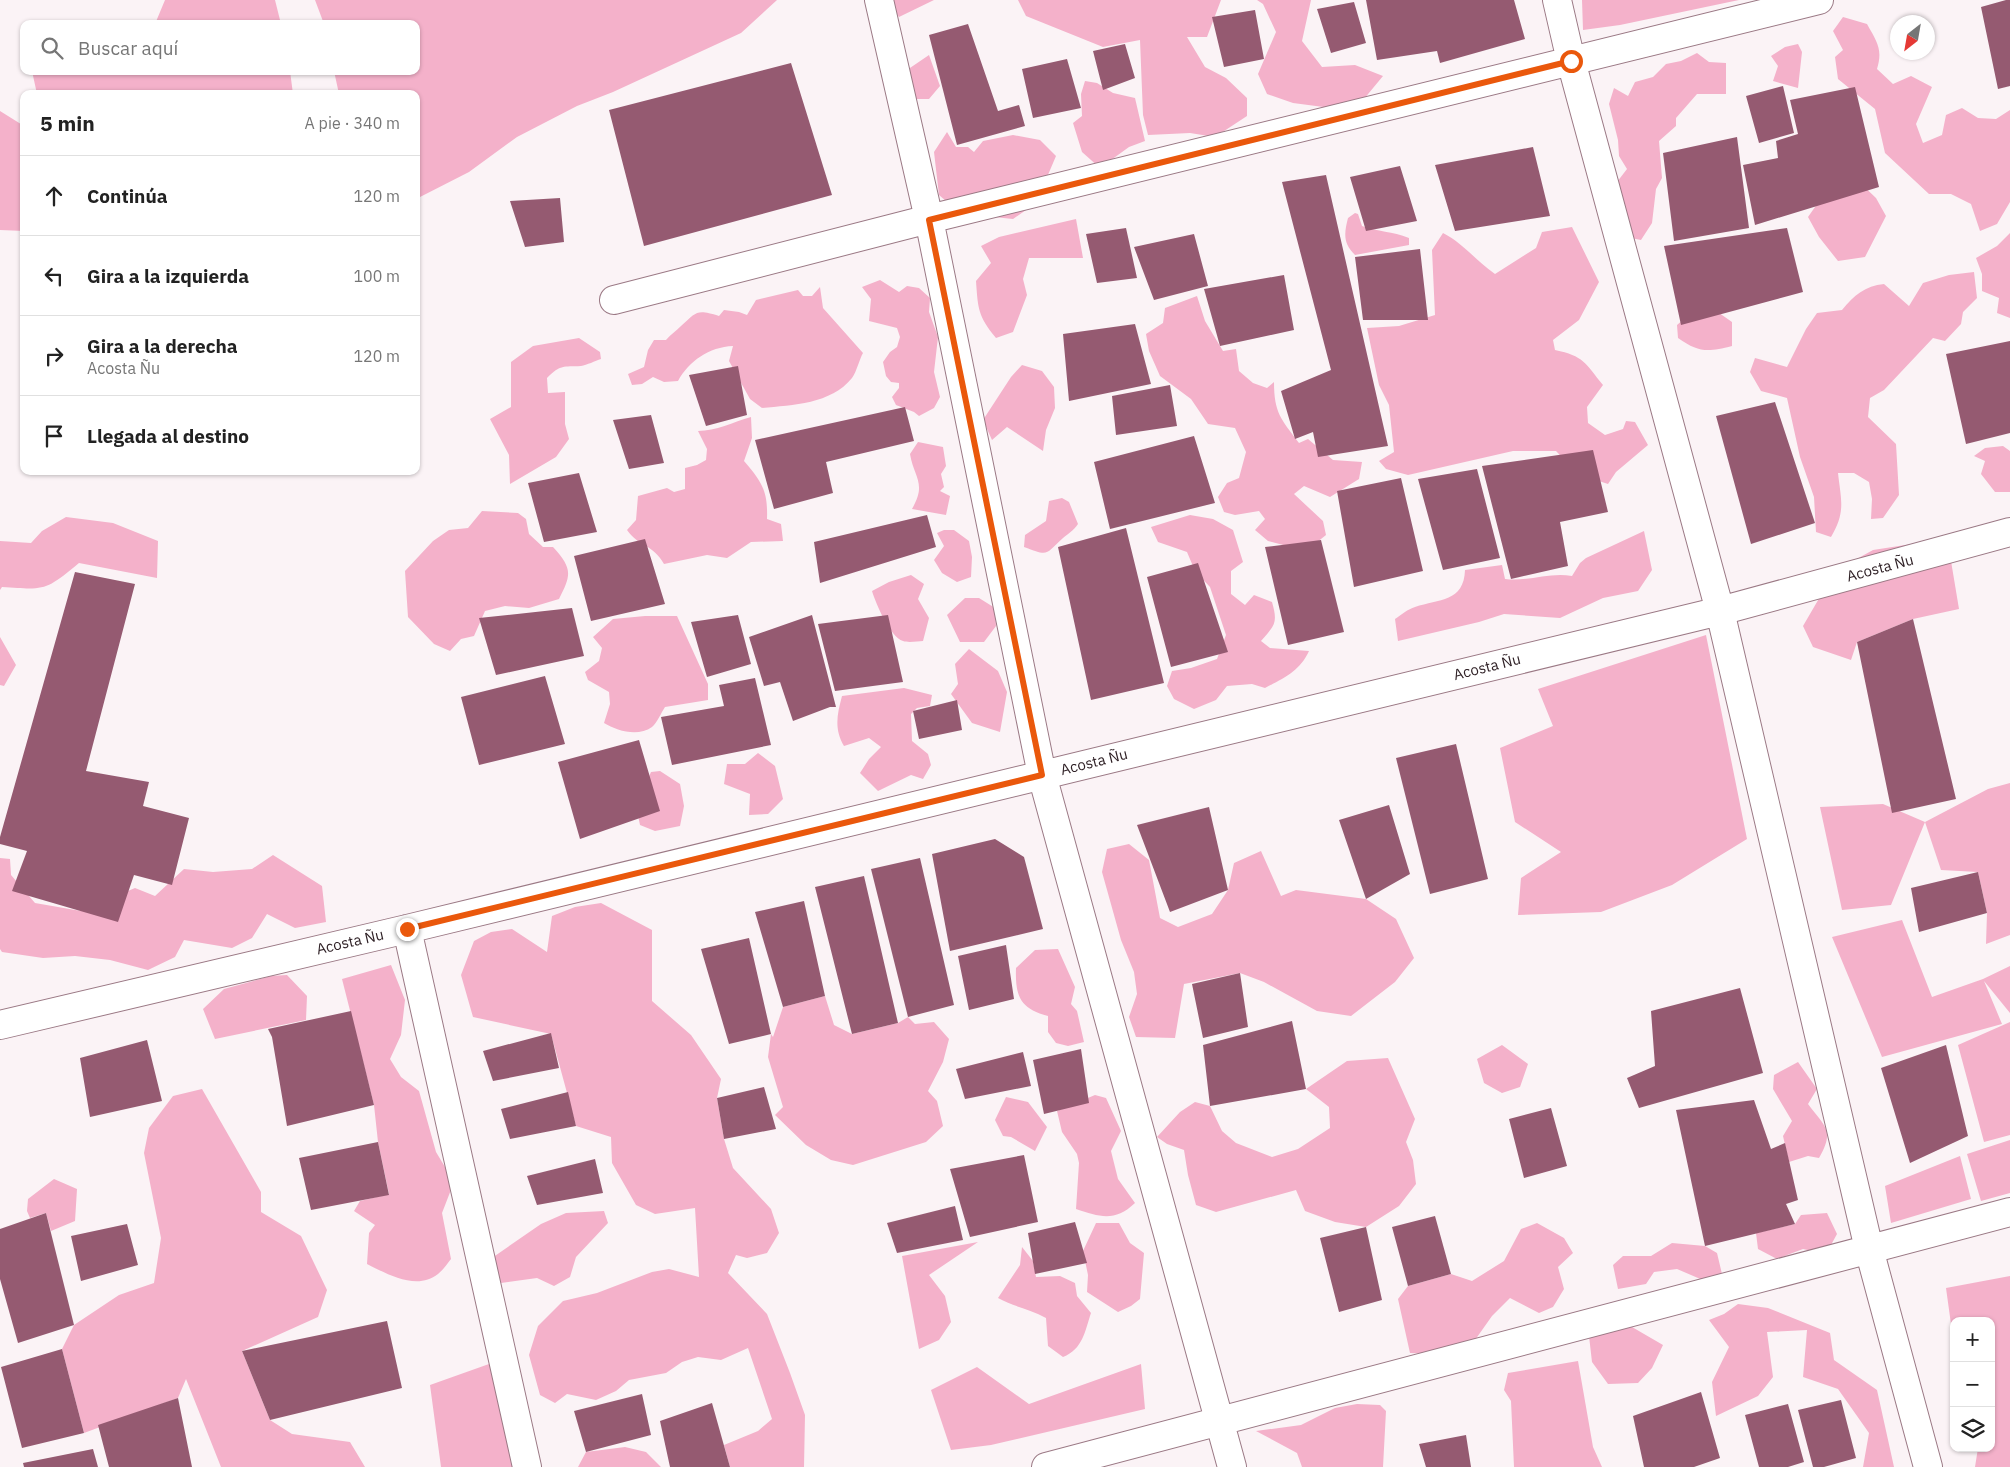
<!DOCTYPE html>
<html lang="es">
<head>
<meta charset="utf-8">
<style>
	:root { --surface:#fff; --page:#f6f6f6; --text:#222; --muted:#767676; --line:#e0e0e0 }
	body { margin:0; font-family:"IBM Plex Sans",sans-serif; background:var(--page); color:var(--text) }
	.controls { position:absolute; right:15px; bottom:15px; display:grid; overflow:hidden; border-radius:10px; box-shadow:0 1px 4px #0004 }
	.controls button { width:45px; height:45px; display:grid; place-items:center; padding:0; border:0; border-bottom:1px solid var(--line); background:var(--surface); color:var(--text); font:25px sans-serif }
	.compass { position:absolute; left:1890px; top:15px; width:45px; height:45px; border-radius:50%; background:var(--surface); box-shadow:0 1px 4px #0004; rotate:211deg }
	.stop { position:absolute; width:15px; height:15px; margin:-11px; border:4px solid #ea580c; border-radius:50%; background:#fff }
	.stop.end { background:#ea580c; border-color:#fff; box-shadow:0 1px 5px #0008 }
	.list { margin:0; padding:0; list-style:none }
	h2 { display:flex; justify-content:space-between; align-items:center; height:65px; margin:0; padding:0 20px; font-size:21px }
	h2 small { font-size:16px; font-weight:400; color:var(--muted) }
	.list li { display:grid; grid-template-columns:32px 1fr auto; gap:15px; align-items:center; box-sizing:border-box; height:80px; padding:0 20px; border-top:1px solid var(--line) }
	.list b { display:block; font-size:19px; white-space:nowrap }
	.list p { margin:0; font-size:16px; white-space:nowrap; color:var(--muted) }
	.list em { font-size:16px; font-style:normal; color:var(--muted) }
	.icon { flex:none; width:28px; height:28px; fill:none; stroke:currentColor; stroke-width:2; stroke-linecap:round; stroke-linejoin:round }
	.map { position:relative; flex:none; width:2010px; height:1467px; overflow:hidden }
	.search { position:absolute; background:var(--surface); box-shadow:0 1px 4px #0004; left:20px; top:20px; width:400px; height:55px; display:flex; align-items:center; gap:12px; box-sizing:border-box; padding:0 18px; border-radius:10px; color:var(--muted); font-size:19px }
	.panel { position:absolute; background:var(--surface); box-shadow:0 1px 4px #0004; left:20px; top:90px; width:400px; height:385px; border-radius:10px }
	.map>svg:first-child { display:block }
	.forest { fill:#f4b1ca }
	.building { fill:#955a71 }
	.lines { fill:none; stroke-linecap:round; stroke-linejoin:round }
	.street-casing { stroke:#9b7985; stroke-width:30 }
	.street { stroke:#fff; stroke-width:28 }
	.route { stroke:#ea580c; stroke-width:6 }
	.labels { text-anchor:middle; stroke-width:5; stroke-linejoin:round; paint-order:stroke }
	.street-label { font-size:15px; fill:#302227; stroke:#fff }
</style>
</head>
<body>
<div class="map">
<svg width="2010" height="1467" viewBox="0 0 2010 1467">
	<rect width="100%" height="100%" fill="#fbf3f6"/>
	<path class="forest" d="M165,0H275L281,24H155Z
		M315,0H777L741,33L613,92L577,106L517,137L469,172L420,197L416,196V94H339L334,71H416V24H324Z
		M887,0H934L899,17Z
		M1018,0H1221L1207,37H1187L1205,67L1226,78L1247,98V116L1215,137L1190,133L1148,135L1143,115L1140,40L1103,47L1026,16Z
		M1257,0H1311L1302,41L1322,67L1355,65L1383,76L1354,111L1293,103L1267,94L1258,74L1276,32L1263,4Z
		M1582,0H1739L1620,25L1583,30Z
		M1843,17L1867,24C1877,42 1883,49 1877,69L1893,84L1911,76L1932,87L1916,124L1923,143L1942,135L1946,115L1962,108L1978,118L1996,119L2010,110V202L1997,224L1980,231L1971,204L1951,194H1929L1885,153L1875,109L1838,79L1835,57L1843,50L1833,31Z
		M1798,44L1802,52L1798,88L1773,81L1778,66L1771,56L1785,47Z
		M1697,53L1709,62L1726,63V94H1697L1676,118V126L1659,141L1662,178L1656,189L1652,223L1641,240L1631,238L1617,182L1627,169L1619,156L1618,140L1609,104L1614,88L1628,96L1635,82L1653,77L1666,64L1681,61Z
		M929,55L940,86L929,99H913L907,70Z
		M32,71H290L293,94H37Z
		M1085,81L1097,83L1113,93L1135,98L1145,141L1129,147L1100,168L1082,152L1073,123L1082,116L1081,94Z
		M0,111L24,126V231L0,230Z
		M947,132L956,147H968L974,152L983,141L1013,135L1040,140L1056,156L1036,203L1013,219L994,217L982,212L953,207L939,195L934,152Z
		M1855,178L1876,198L1886,216L1865,257L1838,261L1819,237L1808,217L1834,180Z
		M1355,213L1358,214L1362,226C1378,232 1392,231 1409,238V245L1355,255C1343,243 1344,234 1348,218Z
		M1076,219L1083,258H1029L1023,279L1027,295L1013,332L996,338C978,316 978,309 976,281L991,263L981,246L999,237Z
		M1572,227L1599,282L1579,320L1553,340L1555,350C1584,356 1585,363 1603,385L1587,407L1588,423L1605,435L1623,429L1626,421L1635,422L1648,445L1616,472L1608,484L1578,474L1556,451H1513L1408,475L1386,469L1379,461L1394,452L1389,405L1379,385L1367,328L1399,326L1435,315L1432,250L1443,233C1464,244 1475,260 1495,274L1536,248L1542,232Z
		M2010,233V318L1997,313L1999,298L1982,291V274L1976,258L1997,246Z
		M1974,272L1977,298L1963,312L1961,324L1945,341L1933,338L1884,390L1870,398L1868,417L1896,444L1899,495L1883,518L1871,519L1872,499L1869,482L1854,473H1838C1841,500 1846,512 1831,537L1816,532L1814,497L1800,457L1787,398L1761,391L1750,372L1755,358L1787,367L1806,329L1817,313L1842,310C1854,295 1865,286 1884,284L1909,306L1923,283L1949,275Z
		M880,280L899,292L907,286L919,288L930,298L929,312L938,337L934,372L940,397L934,408L919,416L914,412L896,405L892,397L899,388V383L891,382L886,376L883,362L890,352L897,347L900,337L897,328L869,321L871,299L862,287Z
		M820,287L823,308L863,353C859,360 857,371 852,378C831,404 793,405 762,408L750,399L729,361L733,346C709,347 689,361 678,381L664,382L653,377L642,384L632,385L628,374L644,367L648,350L654,340H666C671,334 676,331 681,326C697,312 696,309 719,316L724,310L739,312L747,315L756,300L798,290L803,296H812Z
		M1197,296L1205,321L1223,351L1236,349L1239,371L1253,383L1267,388L1274,382C1274,413 1281,419 1299,443L1308,439L1333,460L1362,462L1359,479L1330,497L1304,486L1294,494L1323,521L1326,535L1306,551L1268,541L1255,530L1265,519L1259,511L1235,515L1224,512L1218,497L1227,483L1239,478L1246,452L1235,428L1208,424L1191,399L1160,376L1149,351L1146,334L1163,323L1165,308Z
		M1712,308L1732,322V346C1708,352 1699,353 1678,338L1677,325L1690,314Z
		M579,338L600,352L601,359C595,361 587,365 581,366C563,367 561,364 547,378L548,393L565,392V424L569,439L556,457L510,484L509,455L490,419L511,407V362L533,346Z
		M1022,365L1042,371L1054,387L1055,408L1046,430L1043,451L1007,427L992,440L983,420L1011,377Z
		M751,417L752,438L744,461C762,482 768,491 767,519L781,524L783,541L751,542L727,558L707,555L664,564C653,544 639,547 627,530L636,520L638,496L667,488L674,492L685,489V468L697,465L706,460L707,449L698,431C716,431 733,422 751,417Z
		M918,442L943,447L946,466L941,474L944,487L940,491L950,496L946,515L912,509C927,483 914,478 910,454Z
		M2003,446L2010,451V492H1995L1981,474L1985,461L1974,456L1985,448Z
		M1062,498L1069,502L1078,524C1073,531 1069,533 1063,538C1045,554 1050,557 1024,547L1025,535L1046,521L1049,501Z
		M482,511L518,513L526,519L529,534L543,547H553C572,568 572,574 559,599L529,608L505,606L485,611L474,636L461,639L450,651L434,644L408,617L405,571L433,541L449,530L468,528Z
		M1190,515L1213,519L1233,530L1243,562L1231,571V594L1245,605L1254,595L1272,602C1278,623 1275,625 1261,641L1270,648L1309,651C1300,671 1284,678 1265,688L1252,684L1227,686L1216,700L1194,709L1174,699L1167,686L1172,671L1191,668L1217,659L1226,635L1210,587L1195,571L1187,552L1158,542L1151,527Z
		M66,517L113,523L158,541L157,578L79,563C45,591 46,590 2,587L0,590V541L31,543L42,531Z
		M944,530H954L969,541L972,557L971,577L957,582L942,573L934,560L944,546L937,533Z
		M1644,531L1652,570L1638,591L1603,598L1560,618L1504,614L1479,622L1398,641L1395,619C1401,615 1408,609 1415,607C1439,599 1464,602 1465,570L1502,565L1505,579C1528,582 1549,572 1572,576L1580,563L1586,558Z
		M1931,541L1951,561L1959,609L1913,619L1857,642L1851,660L1813,647L1803,626L1835,571L1873,550Z
		M911,575L924,584L918,599L929,618L923,641C918,641 909,643 903,641C890,637 876,604 872,591L889,582Z
		M965,598H979L995,608L996,626L984,642H960L947,615Z
		M645,616H677L708,684V700L665,707C661,713 657,723 652,727C638,737 617,731 604,723L610,704L609,692L588,680L585,672L599,661L602,648L593,637L613,619Z
		M1706,635L1747,839L1672,885L1601,912L1518,915L1521,878L1561,852L1515,822L1500,748L1553,726L1538,689Z
		M0,637L16,665L4,686L0,685Z
		M969,649L998,671L1007,692L1000,732L972,723L951,694L958,684L955,664Z
		M904,688L932,695L930,706L917,708L911,714L912,741L928,754L931,765L923,779L911,775L878,791L860,773L869,759L881,747L869,738L844,746C834,729 837,715 842,696Z
		M758,753L775,766L783,799L768,814L749,815L750,794L724,784L727,764H745Z
		M660,771L680,784L684,806L680,826L655,831L640,825L636,806L651,772Z
		M2010,783V935L1986,944L1987,913L1978,872L1941,870L1925,822L1891,905L1842,910L1820,807L1883,804L1925,822L1988,789Z
		M1129,844L1149,860L1160,918L1178,927L1212,914L1228,890L1234,863L1261,851L1281,896L1296,890L1366,899L1396,919L1414,958L1395,982L1351,1016L1317,1011L1264,982L1240,973L1184,984L1175,1038L1136,1037L1129,1017L1137,994L1134,972L1121,940L1102,872L1107,849Z
		M273,855L322,886L326,922L295,928L267,914L252,938L232,948L184,940L175,957L148,970L110,960L75,956L43,958L2,952L0,949V858L10,859L11,875L35,903L81,911L135,888L155,896L184,869L213,872L252,869Z
		M601,903L652,930V1001L691,1035L721,1079L717,1098L724,1139L733,1168L771,1209L779,1233L767,1253L747,1258L736,1255L728,1273L767,1314L790,1373L805,1415L804,1467H730L724,1445L758,1431L772,1419L748,1348L721,1360L698,1357L682,1362L666,1373L629,1380L616,1391L596,1400L567,1394L555,1403L540,1395L529,1355L538,1326L563,1301L597,1293L652,1272L669,1269L699,1277L695,1208L655,1214L636,1205L612,1163L611,1137L576,1126L551,1034L473,1017L461,975L474,941L491,932L512,929L547,952L552,916L575,907Z
		M1902,920L1932,997L1983,979L2010,966V1013L1984,981L2002,1024L1882,1057L1832,937Z
		M1058,949L1075,987L1071,1004L1077,1011L1084,1042L1068,1046L1056,1043L1048,1032V1016C1020,1009 1015,996 1016,968L1035,950Z
		M391,965L405,1000L401,1035L390,1059L401,1077L419,1091L436,1152L454,1182L442,1213L451,1259C447,1264 443,1270 438,1274C417,1291 387,1274 367,1264L369,1233L375,1225L354,1211L360,1201L389,1194L378,1142L374,1105L342,979Z
		M287,975L307,996L306,1020L215,1039L203,1009L224,989L271,976Z
		M825,996L834,1025L852,1034L898,1023L908,1017L915,1024L934,1022L949,1039L943,1062L928,1091L937,1101L943,1126L926,1142L853,1165L831,1160L806,1145L775,1115L783,1107L768,1057L771,1034L773,1037L783,1007Z
		M2010,1022V1135L1984,1142L1958,1045Z
		M1502,1045L1528,1064L1520,1087L1502,1093L1484,1083L1477,1059Z
		M1388,1058L1415,1119L1406,1142L1413,1160L1416,1184L1399,1206L1366,1227L1335,1222L1305,1211L1296,1190L1216,1212L1196,1205L1188,1175L1184,1150L1167,1144L1157,1137L1180,1112L1195,1102L1210,1106L1222,1131L1236,1143L1272,1157L1298,1149L1330,1128L1329,1107L1306,1089L1347,1061Z
		M1798,1062L1817,1089L1808,1104C1825,1127 1835,1130 1819,1158L1808,1156L1789,1162L1783,1136L1792,1121L1773,1089L1774,1075Z
		M202,1089L261,1192V1212L301,1236L327,1290L318,1317L242,1351L270,1420L292,1434L350,1442L365,1467H221L186,1379L178,1398L84,1433L62,1349L74,1325L119,1295L154,1283L161,1238L144,1153L149,1128L173,1096Z
		M1095,1095L1106,1098L1121,1131L1111,1151L1118,1179L1135,1203C1115,1222 1100,1217 1076,1209L1079,1163L1077,1154L1062,1132L1057,1111Z
		M1006,1097L1028,1102L1047,1127L1035,1151L1011,1137L1003,1136L995,1120Z
		M2010,1140V1193L1981,1201L1967,1154Z
		M1960,1156L1971,1199L1891,1223L1885,1186Z
		M54,1179L77,1189L75,1221L51,1231L46,1213L30,1218L27,1211L28,1199Z
		M604,1211L608,1223L576,1257L570,1277L554,1286L537,1278L501,1283L494,1276L489,1260L541,1224L566,1213Z
		M1827,1213L1837,1234L1826,1254L1803,1249L1777,1259L1758,1249L1756,1233L1795,1224L1801,1215Z
		M1096,1223H1119L1130,1243L1144,1253L1140,1299L1131,1306L1118,1312L1087,1292L1088,1275L1083,1251Z
		M1537,1223L1564,1238L1573,1253L1558,1267L1564,1289L1553,1307L1539,1313L1510,1298L1492,1316L1475,1340L1440,1354L1410,1353L1398,1299L1408,1286L1451,1274L1472,1281L1504,1261L1521,1229Z
		M978,1242L929,1275L945,1296L951,1322L939,1340L919,1349L902,1256Z
		M1672,1243L1705,1246L1717,1253L1722,1274L1705,1281L1677,1269L1654,1272L1646,1284L1618,1289L1613,1265L1623,1256H1651Z
		M1022,1247L1033,1261L1036,1277L1060,1276L1075,1283L1077,1296L1091,1313C1085,1331 1083,1349 1063,1357L1048,1346L1046,1318C1030,1309 1014,1307 998,1298L1020,1265Z
		M2010,1276V1467H1975L1978,1448H1991V1321H1954V1346L1946,1288Z
		M1738,1304L1768,1308L1830,1333L1834,1360L1877,1390L1894,1467H1863L1869,1433L1838,1389L1803,1377L1807,1330L1767,1332L1773,1377L1758,1396L1716,1416L1712,1382L1729,1347L1709,1320L1724,1314Z
		M1632,1327L1663,1345L1652,1368L1638,1383L1608,1384L1592,1362L1589,1336Z
		M503,1359L526,1467H441L430,1385Z
		M1578,1361L1593,1447L1602,1467H1514L1511,1401L1504,1390L1508,1373Z
		M1141,1364L1145,1409L991,1445L951,1450L931,1390L977,1367L1029,1404Z
		M1357,1404L1380,1405L1386,1411L1383,1467H1302L1297,1453L1256,1431L1301,1425L1335,1408Z
		M625,1447L646,1452L661,1467H578L586,1452Z"/>
	<path class="building" d="M1366,0H1514L1525,39L1440,63L1437,51L1377,60Z
		M2006,0H2010V86L1998,89L1981,7Z
		M1354,2L1366,43L1331,53L1317,9Z
		M1255,10L1264,59L1224,67L1212,17Z
		M968,24L998,111L1019,105L1025,126L957,145L929,35Z
		M1125,44L1135,78L1103,90L1093,51Z
		M1067,59L1081,108L1033,118L1022,69Z
		M791,63L832,195L644,246L609,110Z
		M1783,86L1794,133L1759,143L1746,96Z
		M1855,87L1879,187L1755,225L1743,165L1778,158L1776,141L1798,134L1790,100Z
		M1737,137L1749,228L1674,241L1663,153Z
		M1533,147L1550,216L1455,231L1435,165Z
		M1400,166L1417,221L1366,231L1350,177Z
		M1326,175L1388,446L1318,457L1313,432L1295,439L1281,391L1331,370L1282,182Z
		M560,198L564,242L525,247L510,201Z
		M1126,228L1137,278L1097,283L1086,234Z
		M1787,228L1803,292L1681,325L1664,246Z
		M1194,234L1208,286L1154,300L1134,247Z
		M1420,249L1428,320H1363L1355,257Z
		M1284,275L1294,330L1220,346L1204,289Z
		M1135,324L1151,384L1069,401L1063,334Z
		M2010,341V433L1966,444L1946,354Z
		M738,366L747,415L706,426L689,375Z
		M1170,385L1177,426L1116,435L1112,396Z
		M1775,402L1815,523L1751,544L1716,416Z
		M905,407L914,441L826,462L833,493L774,509L755,440Z
		M651,415L664,463L629,469L613,420Z
		M1194,436L1215,503L1110,529L1094,462Z
		M1593,450L1608,512L1560,522L1568,566L1511,579L1482,466Z
		M1477,469L1500,558L1443,570L1418,479Z
		M579,473L597,532L544,542L528,483Z
		M1401,478L1423,571L1354,587L1337,491Z
		M927,515L936,547L820,583L814,542Z
		M1126,528L1164,683L1091,700L1058,547Z
		M645,539L665,604L591,621L574,556Z
		M1321,540L1344,632L1288,645L1265,547Z
		M1198,563L1228,652L1171,667L1147,577Z
		M75,572L135,584L86,771L149,782L143,806L189,818L172,885L134,875L118,922L12,891L27,851L0,844V837Z
		M572,608L584,656L496,675L479,618Z
		M738,615L751,664L707,677L691,622Z
		M812,615L836,707H830L793,721L780,682L764,686L749,637Z
		M888,615L903,682L835,691L818,624Z
		M1913,619L1956,799L1892,813L1857,642Z
		M545,676L565,744L479,765L461,697Z
		M755,678L771,745L672,765L661,717L724,706L719,685Z
		M957,700L962,730L919,739L913,711Z
		M639,740L660,811L580,839L558,762Z
		M1456,744L1488,879L1430,894L1396,758Z
		M1389,805L1410,874L1366,899L1339,820Z
		M1209,807L1228,890L1170,912L1137,825Z
		M995,839L1024,857L1043,929L950,951L932,854Z
		M920,858L954,1005L908,1017L871,869Z
		M1978,872L1987,913L1919,932L1911,888Z
		M864,876L898,1023L852,1034L815,887Z
		M804,901L825,996L783,1007L755,912Z
		M749,938L771,1034L729,1044L701,949Z
		M1006,945L1014,999L969,1010L958,956Z
		M1240,973L1248,1027L1203,1038L1192,984Z
		M1740,988L1763,1073L1639,1108L1627,1078L1655,1066L1651,1011Z
		M351,1011L374,1105L287,1126L272,1037L268,1029Z
		M1292,1021L1306,1089L1210,1106L1203,1045Z
		M551,1033L559,1068L493,1081L483,1051Z
		M147,1040L162,1101L90,1117L80,1058Z
		M1946,1045L1968,1136L1910,1163L1881,1068Z
		M1081,1049L1089,1103L1044,1114L1033,1060Z
		M1023,1052L1031,1086L965,1099L956,1069Z
		M764,1087L776,1129L724,1139L717,1098Z
		M568,1092L576,1126L510,1139L501,1109Z
		M1754,1100L1771,1149L1785,1143L1798,1200L1786,1204L1795,1224L1705,1246L1676,1110Z
		M1551,1108L1567,1166L1524,1178L1509,1119Z
		M378,1142L389,1195L311,1210L299,1158Z
		M1024,1155L1038,1222L970,1237L950,1169Z
		M595,1159L603,1193L537,1205L527,1176Z
		M955,1206L963,1240L897,1253L887,1223Z
		M46,1213L74,1325L18,1343L0,1279V1229Z
		M1435,1216L1451,1274L1408,1286L1392,1227Z
		M1075,1222L1087,1263L1035,1274L1028,1233Z
		M127,1224L138,1265L81,1281L71,1236Z
		M1366,1227L1382,1300L1339,1312L1320,1238Z
		M387,1321L402,1388L270,1420L242,1351Z
		M62,1349L84,1433L22,1448L1,1367Z
		M1701,1392L1720,1458L1694,1467H1644L1633,1416Z
		M642,1394L651,1435L586,1452L574,1411Z
		M178,1398L192,1467H109L98,1425Z
		M1841,1400L1856,1458L1824,1467H1813L1798,1410Z
		M712,1403L730,1467H670L660,1421Z
		M1788,1404L1804,1462L1788,1467H1759L1745,1415Z
		M1466,1435L1471,1467H1426L1419,1444Z
		M93,1449L98,1467H24L23,1463Z"/>
	<g class="lines">
		<g class="street-casing">
			<path id="street" d="M879,0L929,219L1042,775L1232,1467
				M1557,0L1571,61L1720,611L1869,1249L1928,1467
				M614,300L929,219L1819,0
				M407,929L527,1467
				M0,1025L407,929L1720,611L2010,532
				M1046,1467L2010,1212"/>
		</g>
		<use href="#street" class="street"/>
	</g>
	<g class="lines">
		<path class="route" d="M407,929L1042,775L929,220L1571,61"/>
	</g>
	<g class="labels">
		<g class="street-label">
			<text transform="translate(1880 568) rotate(-15)" y="5">Acosta Ñu</text>
			<text transform="translate(1487 667) rotate(-14)" y="5">Acosta Ñu</text>
			<text transform="translate(1094 762) rotate(-14)" y="5">Acosta Ñu</text>
			<text transform="translate(350 942) rotate(-13)" y="5">Acosta Ñu</text>
		</g>
	</g>
</svg>
<div class="controls">
<button>+</button>
<button>−</button>
<button><svg class="icon" aria-label="layers" viewBox="0 0 24 24"><path d="M12 4l9 5-9 5-9-5zM3 14l9 5 9-5"/></svg></button>
</div>
<svg class="compass" viewBox="-18 -18 36 36"><path d="M0-13l5 13h-10z" fill="#e53935"/><path d="M0 13l5-13h-10z" fill="#767676"/></svg>
<div class="stop" style="left:1571px;top:61px"></div>
<div class="stop end" style="left:407px;top:929px"></div>
<div class="search"><svg class="icon" aria-label="search" viewBox="0 0 24 24"><circle cx="10" cy="10" r="6"/><path d="M15 15l6 6"/></svg>Buscar aquí</div>
<section class="panel">
<h2>5 min<small>A pie · 340 m</small></h2>
<ul class="list">
<li><svg class="icon" aria-label="ahead" viewBox="0 0 24 24"><path d="M12 20V5M6 11l6-6 6 6"/></svg><div><b>Continúa</b></div><em>120 m</em></li>
<li><svg class="icon" aria-label="left" viewBox="0 0 24 24"><path d="M17 20v-9H6M10 6l-5 5 5 5"/></svg><div><b>Gira a la izquierda</b></div><em>100 m</em></li>
<li><svg class="icon" aria-label="right" viewBox="0 0 24 24"><path d="M7 20v-9h11M14 6l5 5-5 5"/></svg><div><b>Gira a la derecha</b><p>Acosta Ñu</p></div><em>120 m</em></li>
<li><svg class="icon" aria-label="arrive" viewBox="0 0 24 24"><path d="M6 21V4h12l-3 4 3 4H6"/></svg><div><b>Llegada al destino</b></div></li>
</ul>
</section>
</div>
</body>
</html>
